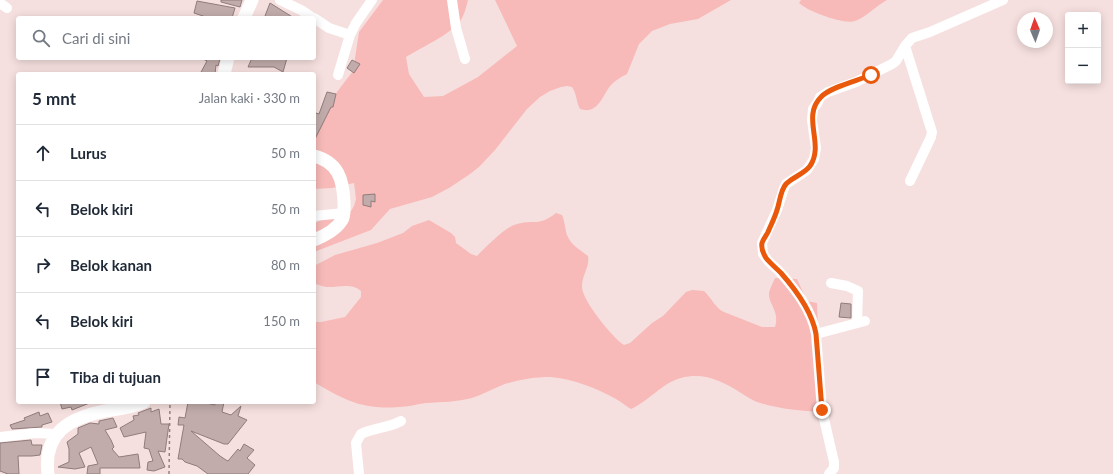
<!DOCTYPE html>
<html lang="id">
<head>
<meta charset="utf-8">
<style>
	:root { --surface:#fff; --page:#f2f2f3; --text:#1f2937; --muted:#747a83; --line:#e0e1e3 }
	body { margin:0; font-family:Lato,sans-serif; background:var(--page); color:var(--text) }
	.controls { position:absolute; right:12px; top:12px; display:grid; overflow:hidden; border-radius:4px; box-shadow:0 2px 10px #0003 }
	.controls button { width:36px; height:36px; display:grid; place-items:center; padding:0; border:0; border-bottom:1px solid var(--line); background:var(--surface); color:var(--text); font:20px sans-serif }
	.compass { position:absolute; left:1017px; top:12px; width:36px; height:36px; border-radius:50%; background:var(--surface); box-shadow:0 2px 10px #0003; rotate:358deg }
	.stop { position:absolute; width:12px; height:12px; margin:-9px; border:3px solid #ea580c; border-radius:50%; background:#fff }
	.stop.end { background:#ea580c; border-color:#fff; box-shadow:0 1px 4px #0008 }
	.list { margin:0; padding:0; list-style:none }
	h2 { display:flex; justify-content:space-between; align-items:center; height:52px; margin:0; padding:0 16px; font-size:17px }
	h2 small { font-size:13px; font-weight:400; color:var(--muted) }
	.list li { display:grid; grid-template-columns:26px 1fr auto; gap:12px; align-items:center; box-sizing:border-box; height:56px; padding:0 16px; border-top:1px solid var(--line) }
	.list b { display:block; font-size:15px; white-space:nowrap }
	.list em { font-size:13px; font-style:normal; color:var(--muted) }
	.icon { flex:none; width:22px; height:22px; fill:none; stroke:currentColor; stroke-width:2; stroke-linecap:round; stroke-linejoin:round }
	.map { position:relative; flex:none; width:1113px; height:474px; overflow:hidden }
	.search { position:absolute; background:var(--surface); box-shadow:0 2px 10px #0003; left:16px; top:16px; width:300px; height:44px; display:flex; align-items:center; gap:10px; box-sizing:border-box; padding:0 14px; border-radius:4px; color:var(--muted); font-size:15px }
	.panel { position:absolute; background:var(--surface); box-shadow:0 2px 10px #0003; left:16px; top:72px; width:300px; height:332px; border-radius:4px }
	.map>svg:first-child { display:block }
	.green { fill:#f7bab8 }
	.building { fill:#c1acab; stroke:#907c7b }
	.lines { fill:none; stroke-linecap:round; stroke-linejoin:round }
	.path { stroke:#918281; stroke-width:1.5; stroke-dasharray:3 3; stroke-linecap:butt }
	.minor { stroke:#fff; stroke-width:10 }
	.major { stroke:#fff; stroke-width:13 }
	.route { stroke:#ea580c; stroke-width:5 }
</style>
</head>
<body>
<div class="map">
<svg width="1113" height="474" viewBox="0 0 1113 474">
	<rect width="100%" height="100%" fill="#f6e0df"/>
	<path class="green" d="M383,0H468C466,8 464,16 459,23C448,35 421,48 406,57L409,74L424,97L443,96L478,77L517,46L495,0H731L698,19L670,24L652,31L639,44L627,74C621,77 616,80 611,85C602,96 598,115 580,109C576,102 577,94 572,87L567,86L561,87L550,91L540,97L527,109L495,150L479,167L470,174L449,188L432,197L390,209L371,230L314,252V224L325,217L351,211L354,206L356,199L354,183L332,188L314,189V122L353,71L359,32Z
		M801,0H887C876,6 866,17 855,21C844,25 807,11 799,3Z
		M556,213L562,215C565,222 565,229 567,235C571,245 580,250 588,256C590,267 582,275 582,286C581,299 612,337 624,345L630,343L652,323L663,316L686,292L692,290L704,291C711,297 716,309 724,312L762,327H775C780,311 768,304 769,293C770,288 773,283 775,278L797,279L807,301L817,303L821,412C800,411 778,409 757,402C752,400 746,396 741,393C722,381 704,372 681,378C662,383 649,401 631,409C625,406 622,402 616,399C596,388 574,379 550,377C534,377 515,380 500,386C490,390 481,395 472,398C457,402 442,402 426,403C417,404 408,407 399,407C363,410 344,400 314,382V322H321L345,317L361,297V291C351,282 338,288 326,287C322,286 318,285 314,283V266L335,255L377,243L403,233L412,226L429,220L451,233L455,237L456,243L471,254L477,256C486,247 505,227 517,224C535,219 538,227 556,213Z"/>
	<path class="building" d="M221,0H242L240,7L221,2Z
		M197,1L235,8L232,18H209L194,13Z
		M270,3L294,18H270L265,16Z
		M201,58L220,59L218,66L216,65L215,74H200L207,61Z
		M252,58H287L283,72L274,67H248Z
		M352,60L360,64L354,73L347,68Z
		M327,92L336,94L333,107H331L314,141V117L316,113L319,114Z
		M375,194V202L371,201V207L363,205V195Z
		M841,303L851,304V318L839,317Z
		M60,402H92L72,410L71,407L62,409Z
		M188,402H202L215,405V402H224L222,412L231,415L241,406L238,416L247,420L228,444H224L191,431L220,456L226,460L228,461L238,449L240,451L244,444L254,450L247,458L255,465L248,474H208L197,466L185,462L182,459H178L184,425H178L179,417L185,418Z
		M151,408V412L159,409L161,424H169L165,452L158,451L165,467L154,471L147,470L148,462L153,461L149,449L144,448L146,432L124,437L120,428L134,420L133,416L139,415L138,413Z
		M39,412L40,416L48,413L52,422L42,425V427L12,429L10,425L25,420L24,418Z
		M113,418L117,427L105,430L111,440L114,447L112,449L119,457L138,454L140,468H100V474H87L88,466L98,464L91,447L79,453L85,467L75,469L58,467L69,462V449L67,442L78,434V428L90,423L99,424V421Z
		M31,440L32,445H42L40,455L32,456H18L19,474H8L0,471V443Z"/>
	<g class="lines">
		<path class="path" d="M169,474L170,402"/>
		<path class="minor" d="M280,0L301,10L313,18
			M452,0L456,28L465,59
			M0,3L7,8
			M314,18L329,28L350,35L356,23L372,0
			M905,46L932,132L931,137L910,181
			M338,75L350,35
			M314,216L344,213
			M831,283L847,286L858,291L857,323
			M816,334L865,321
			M0,437L36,433L56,434
			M359,474L356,443L361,434C374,428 388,428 401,421
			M829,474L834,468V462L822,410L816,334C812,310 795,289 779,271C774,266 769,263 766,258L763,254L762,243L777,210L784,188L786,184L807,170L814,159L816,148L812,120L813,109L818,102L820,97L828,92L856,82L892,64L896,61L905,46L912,38L930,32L1003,0"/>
		<path class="major" d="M244,18L252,0
			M224,74L228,58
			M314,156C338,162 343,179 344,202C344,208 345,215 342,220C336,230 324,236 314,240
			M48,474C43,433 69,418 105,411C118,409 132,408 144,402"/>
	</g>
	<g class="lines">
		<path class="route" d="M822,410L816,334C812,311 796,290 781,273C776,268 770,263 766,258C763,253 761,248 762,243C763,239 766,236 768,232C771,225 775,217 777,210C780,202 780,191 786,184C793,177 804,174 810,166C825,144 801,117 821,97C830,87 857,81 871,75"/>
	</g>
</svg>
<div class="controls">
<button>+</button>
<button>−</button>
</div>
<svg class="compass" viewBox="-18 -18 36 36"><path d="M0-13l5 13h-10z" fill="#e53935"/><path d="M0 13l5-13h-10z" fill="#747a83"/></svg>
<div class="stop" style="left:871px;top:75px"></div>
<div class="stop end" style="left:822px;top:410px"></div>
<div class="search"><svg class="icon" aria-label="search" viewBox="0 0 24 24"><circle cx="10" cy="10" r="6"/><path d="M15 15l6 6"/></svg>Cari di sini</div>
<section class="panel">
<h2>5 mnt<small>Jalan kaki · 330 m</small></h2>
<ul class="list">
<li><svg class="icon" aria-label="ahead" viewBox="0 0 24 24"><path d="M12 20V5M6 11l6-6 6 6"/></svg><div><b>Lurus</b></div><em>50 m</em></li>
<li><svg class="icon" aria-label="left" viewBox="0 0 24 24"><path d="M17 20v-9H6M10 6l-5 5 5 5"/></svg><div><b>Belok kiri</b></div><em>50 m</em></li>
<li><svg class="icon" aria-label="right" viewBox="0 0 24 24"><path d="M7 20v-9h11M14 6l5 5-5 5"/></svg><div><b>Belok kanan</b></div><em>80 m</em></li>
<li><svg class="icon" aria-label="left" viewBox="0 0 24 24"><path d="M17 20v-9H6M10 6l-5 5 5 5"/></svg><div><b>Belok kiri</b></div><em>150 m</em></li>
<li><svg class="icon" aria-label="arrive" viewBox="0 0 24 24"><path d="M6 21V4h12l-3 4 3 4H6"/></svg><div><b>Tiba di tujuan</b></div></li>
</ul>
</section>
</div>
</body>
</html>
